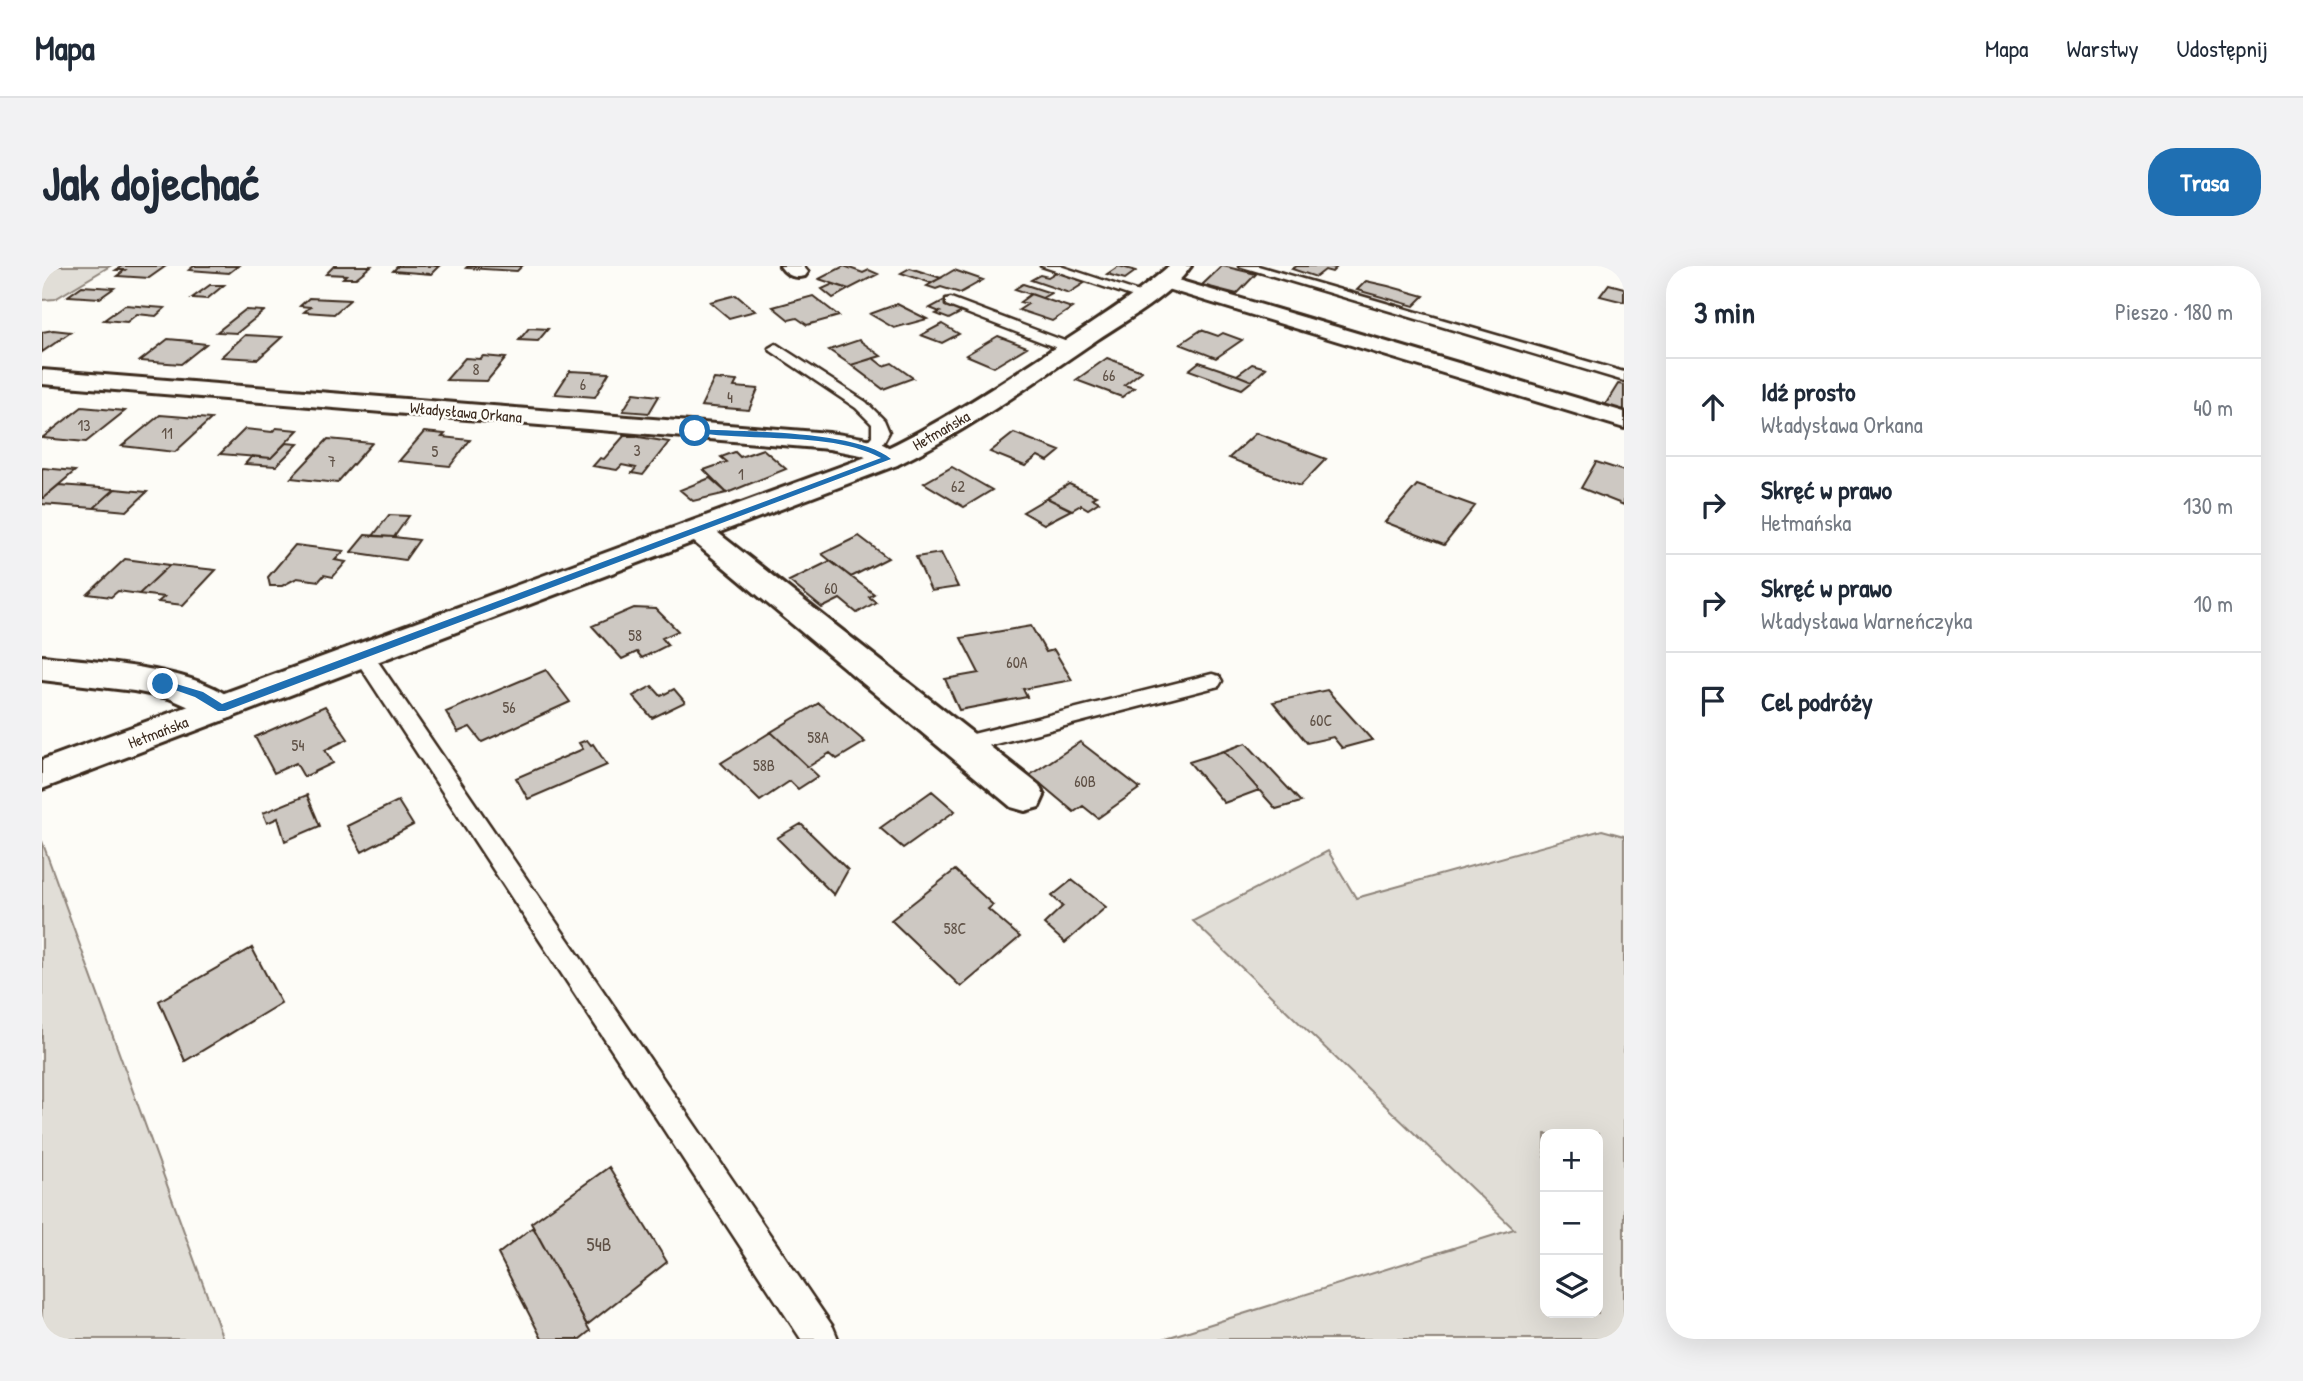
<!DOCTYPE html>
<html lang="pl">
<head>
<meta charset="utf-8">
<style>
	:root { --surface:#fff; --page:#f2f2f3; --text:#1f2937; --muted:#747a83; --line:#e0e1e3; --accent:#1f6fb2 }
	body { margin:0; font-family:"Patrick Hand",sans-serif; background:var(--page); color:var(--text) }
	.controls { position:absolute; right:21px; bottom:21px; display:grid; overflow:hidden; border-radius:14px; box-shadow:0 7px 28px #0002 }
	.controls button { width:63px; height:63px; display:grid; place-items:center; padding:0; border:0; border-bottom:2px solid var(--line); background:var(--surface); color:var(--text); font:35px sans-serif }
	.stop { position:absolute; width:21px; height:21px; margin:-16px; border:5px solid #1f6fb2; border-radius:50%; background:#fff }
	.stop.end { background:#1f6fb2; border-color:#fff; box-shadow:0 2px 7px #0008 }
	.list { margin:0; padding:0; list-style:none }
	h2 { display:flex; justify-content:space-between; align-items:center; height:91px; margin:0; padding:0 28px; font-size:30px }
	h2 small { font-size:23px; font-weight:400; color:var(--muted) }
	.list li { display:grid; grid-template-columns:46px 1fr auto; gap:21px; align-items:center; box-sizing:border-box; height:98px; padding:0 28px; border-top:2px solid var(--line) }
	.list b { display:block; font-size:26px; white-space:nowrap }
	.list p { margin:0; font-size:23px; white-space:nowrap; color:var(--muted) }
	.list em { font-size:23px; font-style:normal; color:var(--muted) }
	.icon { flex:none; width:38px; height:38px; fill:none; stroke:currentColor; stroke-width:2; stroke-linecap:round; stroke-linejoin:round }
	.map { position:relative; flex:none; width:1582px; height:1073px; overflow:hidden; border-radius:28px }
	header { display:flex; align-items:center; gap:42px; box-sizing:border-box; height:98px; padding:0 35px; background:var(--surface); border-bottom:2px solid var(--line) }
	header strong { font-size:33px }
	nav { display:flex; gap:38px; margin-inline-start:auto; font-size:24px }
	.intro { display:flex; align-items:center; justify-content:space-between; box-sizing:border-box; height:168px; padding:0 42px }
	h1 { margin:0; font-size:49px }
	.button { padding:18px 32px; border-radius:28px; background:var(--accent); color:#fff; font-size:24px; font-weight:700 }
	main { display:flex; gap:42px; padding:0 42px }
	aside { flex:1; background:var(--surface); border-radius:28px; box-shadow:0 7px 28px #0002 }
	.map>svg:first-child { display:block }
	.green { fill:#e1ded7; stroke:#8e847a; stroke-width:2; fill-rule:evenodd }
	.building { fill:#cdc8c2; stroke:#3b2a1e; stroke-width:2 }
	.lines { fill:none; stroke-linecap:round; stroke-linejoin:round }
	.lane-casing { stroke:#3b2a1e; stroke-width:5 }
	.street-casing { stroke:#3b2a1e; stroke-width:6 }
	.secondary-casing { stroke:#3b2a1e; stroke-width:6 }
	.lane { fill:#fdfcf7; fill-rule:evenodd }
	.street { fill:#fdfcf7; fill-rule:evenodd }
	.secondary { fill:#fdfcf7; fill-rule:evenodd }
	.route { fill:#1f6fb2 }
	.labels { text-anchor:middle; stroke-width:5; stroke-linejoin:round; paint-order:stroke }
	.number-label { font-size:16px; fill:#605247 }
	.far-street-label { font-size:16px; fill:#3b2a1e; stroke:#fdfcf7 }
	.near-number-label { font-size:19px; fill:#605247 }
</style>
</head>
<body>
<header>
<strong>Mapa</strong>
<nav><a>Mapa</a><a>Warstwy</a><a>Udostępnij</a></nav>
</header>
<div class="intro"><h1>Jak dojechać</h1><a class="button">Trasa</a></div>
<main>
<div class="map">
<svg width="1582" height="1073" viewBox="0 0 1582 1073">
	<rect width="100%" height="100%" fill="#fdfcf7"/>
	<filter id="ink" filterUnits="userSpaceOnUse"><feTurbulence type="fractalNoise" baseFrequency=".0143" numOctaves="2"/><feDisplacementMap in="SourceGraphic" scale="14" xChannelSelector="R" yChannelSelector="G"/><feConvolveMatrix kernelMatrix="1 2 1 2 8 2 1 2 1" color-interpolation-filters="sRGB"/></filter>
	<g filter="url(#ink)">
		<path class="green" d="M0,0H68L13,33L0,34Z
			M1560,564L1582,570V1073H1121L1472,963L1151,655L1286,585L1314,632ZM1503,868H1556V1047H1503Z
			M0,575L181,1073H0Z"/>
		<path class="building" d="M80,0H124L107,12L75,10L83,4H74Z
			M152,0H196L187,7L147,4Z
			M292,0H329L314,12H301L304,9L284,8Z
			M356,0H397L389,8L351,5Z
			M426,0H480L475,5L424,2Z
			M802,0L821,7L827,4L836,8L807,23L777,13Z
			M1077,0L1094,5L1083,13L1065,8Z
			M1180,0H1181L1214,8L1195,28L1160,19Z
			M1255,0H1287L1294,2L1290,6L1283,4L1274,11L1250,3Z
			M868,2L899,12L889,17L859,7Z
			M912,4L941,14L918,27L899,21L894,23L885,20Z
			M1016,5L1047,14L1027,27L989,14L998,9L1006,11Z
			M1324,15L1346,20L1382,30L1372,40L1315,24Z
			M791,18L807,23L791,32L780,23Z
			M981,18L1009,27L1000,32L973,23Z
			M1567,18L1582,22V36L1558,30Z
			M168,19H182L165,33L150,32Z
			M40,20L72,22L58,32L26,30Z
			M989,28L1000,32L1030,42L1010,55L977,44L986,38L978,36Z
			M694,29L713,45L687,52L668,36Z
			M771,30L797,50L765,59L755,52L747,54L731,41Z
			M267,32L308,34L292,48L262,46L268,41L258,40Z
			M901,35L924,44L907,53L894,48L898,46L888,42Z
			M855,38L885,53L852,62L828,48Z
			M83,39L123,42L114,50L95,48L85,56L62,54Z
			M203,44L222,45L195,67L175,66Z
			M900,58L917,68L900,77L879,69Z
			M487,62L506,63L496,75L477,74Z
			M11,64L29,66L0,86V66Z
			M1159,64L1176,70L1181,67L1200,74L1174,92L1138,78Z
			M203,69L240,71L216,93L179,91Z
			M956,70L985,81L952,101L924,89Z
			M126,73L148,75L146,76L164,78L139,98L98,95Z
			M817,74L839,90L809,99L787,84Z
			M441,90L464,92L445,115L404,114L423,92L438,93Z
			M831,92L841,100L850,97L871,112L841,123L809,99Z
			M1065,92L1100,105L1082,119L1092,122L1080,131L1034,114Z
			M1157,96L1195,109L1210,115L1200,123L1147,104Z
			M1210,98L1224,102L1210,115L1195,109Z
			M528,105L567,107L553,131L513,128Z
			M672,113L695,115L692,121L716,123L707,144L659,140Z
			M1576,118L1582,119V145L1563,139Z
			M592,127L617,130L607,147L581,145Z
			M40,141L83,145L44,176L0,172Z
			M118,149L169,153L133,186L80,180Z
			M234,162L256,164L229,192L178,188L203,163L230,166Z
			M382,166L403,168L400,171L428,174L408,200L357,195Z
			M972,167L1018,185L1006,195L996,190L983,200L948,186Z
			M1214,167L1284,193L1258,220L1187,192Z
			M582,170H591L627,176L601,209L590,207L594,202L580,199L575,204L551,200L558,192L562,193Z
			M286,173L330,177L295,217L249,212Z
			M244,177L256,178L234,200L203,198L210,190L229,192Z
			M721,183L744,203L685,227L662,204L685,196L679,191L693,186L698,191Z
			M1554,196L1582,205V239L1539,222Z
			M910,201L950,224L922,241L882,217Z
			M0,203L1,202L33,205L0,233Z
			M668,212L685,227L651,235L638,224Z
			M1027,218L1054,230L1050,232L1057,236L1046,243L1039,239L1030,244L1005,232Z
			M17,219L73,223L52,242L0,238V233Z
			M1375,219L1433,240L1402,279L1343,256Z
			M73,223L105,226L85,245L52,242Z
			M1005,232L1029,244L1002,258L981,246Z
			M347,249L367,250L352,271L331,270Z
			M323,269L352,271L377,274L363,294L309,286Z
			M817,270L846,292L809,311L780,288Z
			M253,279L302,285L293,294L304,296L291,311L282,309L277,315L255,312L240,320H228L226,311Z
			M899,287L916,321L889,325L874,291Z
			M83,293L128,299L97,328L76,325L69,331L46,328Z
			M788,295L832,328L827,331L834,336L815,347L798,333L780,342L747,315Z
			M128,299L174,304L141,339L116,336L122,331L97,328Z
			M592,342L614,343L636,365L620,372L626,379L600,392L595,386L580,393L550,360Z
			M989,360L1004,386L1012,384L1030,414L981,423L985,431L917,444L903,413L937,407L919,372Z
			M504,404L528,436L440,476L428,461L416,466L404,446Z
			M610,420L619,430L632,423L643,436L610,452L591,430Z
			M1285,424L1330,474L1300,482L1291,471L1265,477L1231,436Z
			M777,437L823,476L795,493L788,487L766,501L729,466Z
			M283,440L306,473L283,484L291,497L262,511L254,497L232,507L213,471Z
			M729,466L776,510L756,523L748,515L718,535L679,497Z
			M545,474L549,479L551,478L565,499L486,533L474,512L541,483L537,477Z
			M1038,476L1098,522L1056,552L1041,540L1032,546L988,509Z
			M1204,477L1259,536L1234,543L1182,485Z
			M1182,485L1217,524L1182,537L1147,496Z
			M890,525L913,545L861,582L838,562Z
			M265,529L278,560L243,575L236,552L225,557L221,547Z
			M356,535L371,559L320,586L305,560Z
			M759,558L806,604L792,629L735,572Z
			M913,604L951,639L946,643L978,671L919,721L849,654Z
			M1030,614L1064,641L1023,677L1002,658L1021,640L1010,630Z
			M210,682L239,737L143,795L117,735Z
			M567,901L625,996L545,1059L489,957Z
			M491,961L548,1065L538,1073H500L456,988Z"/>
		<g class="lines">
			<g class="lane-casing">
				<path id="lane" d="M999,0H1018L1109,30L1103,34L1098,33Z
					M1197,0H1216L1582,106V115Z
					M909,32L1033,79L1035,82L1033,85H1023L904,39V33Z
					M734,78L824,136L842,154L847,166L842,175L833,185L827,187L819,182L830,170V158L814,142L729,85L727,82Z
					M321,382L328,384L791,1061L796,1073H759L314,394L311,389L314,384Z
					M1170,408L1177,410L1180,415L1177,420L919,487L911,485L908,479L911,473L919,471Z"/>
			</g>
			<g class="street-casing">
				<path id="street" d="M738,0H761L766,6L763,10C752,13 744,9 738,0Z
					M1122,10L1582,146V162L1115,20L1111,16L1115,12Z
					M0,104L787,167C811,171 844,171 859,193L855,199L845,201L819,189L787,183L0,118Z
					M656,256L666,259L997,519L1002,530L997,541L983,545L969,541L646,271L641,265L646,259Z
					M0,390C44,395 174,402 197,442L191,451L179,455L127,432L92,425L0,414Z"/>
			</g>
			<g class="secondary-casing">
				<path id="secondary" d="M1127,0H1149C1130,28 1085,54 1056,73C990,118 926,164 855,199L0,523V494L835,187C899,157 956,119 1014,81C1053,55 1092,31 1127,0Z"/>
			</g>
			<use href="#lane" class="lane"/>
			<use href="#street" class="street"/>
			<use href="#secondary" class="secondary"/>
		</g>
	</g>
	<path class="route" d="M653,163C701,166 814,164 849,193L183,445H176L153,431L116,418L121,414L161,426L180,438L839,192C790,165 707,176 651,166Z"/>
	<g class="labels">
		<g class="number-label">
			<text x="434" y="109">8</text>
			<text x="1067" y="115">66</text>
			<text x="541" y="124">6</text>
			<text x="688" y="137">4</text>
			<text x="42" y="165">13</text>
			<text x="125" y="173">11</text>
			<text x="595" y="190">3</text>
			<text x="393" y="191">5</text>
			<text x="290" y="201">7</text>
			<text x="699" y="214">1</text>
			<text x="916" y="226">62</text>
			<text x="789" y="328">60</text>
			<text x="593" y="375">58</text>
			<text x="975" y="402">60A</text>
			<text x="467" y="447">56</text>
			<text x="1279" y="460">60C</text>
			<text x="776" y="477">58A</text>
			<text x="256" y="485">54</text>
			<text x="722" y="505">58B</text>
			<text x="1043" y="521">60B</text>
			<text x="913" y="668">58C</text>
		</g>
		<g class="far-street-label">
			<text transform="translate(424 146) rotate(5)" y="6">Władysława Orkana</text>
			<text transform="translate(899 164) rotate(-30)" y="6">Hetmańska</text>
			<text transform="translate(116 466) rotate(-21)" y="6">Hetmańska</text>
		</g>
		<g class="near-number-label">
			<text x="557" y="985">54B</text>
		</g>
	</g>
</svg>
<div class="controls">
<button>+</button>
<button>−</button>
<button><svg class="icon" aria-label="layers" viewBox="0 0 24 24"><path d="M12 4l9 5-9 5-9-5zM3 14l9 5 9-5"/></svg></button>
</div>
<div class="stop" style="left:653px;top:165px"></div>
<div class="stop end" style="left:121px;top:418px"></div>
</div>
<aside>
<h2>3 min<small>Pieszo · 180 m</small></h2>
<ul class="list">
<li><svg class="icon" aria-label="ahead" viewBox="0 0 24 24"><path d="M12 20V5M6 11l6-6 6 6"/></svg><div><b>Idź prosto</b><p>Władysława Orkana</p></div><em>40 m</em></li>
<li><svg class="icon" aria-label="right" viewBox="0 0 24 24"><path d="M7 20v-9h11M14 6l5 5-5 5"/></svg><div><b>Skręć w prawo</b><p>Hetmańska</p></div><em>130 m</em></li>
<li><svg class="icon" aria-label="right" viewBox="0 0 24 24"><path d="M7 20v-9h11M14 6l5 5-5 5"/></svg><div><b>Skręć w prawo</b><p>Władysława Warneńczyka</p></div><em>10 m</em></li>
<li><svg class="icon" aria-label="arrive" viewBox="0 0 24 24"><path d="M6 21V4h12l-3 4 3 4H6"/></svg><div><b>Cel podróży</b></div></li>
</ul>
</aside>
</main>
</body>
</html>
